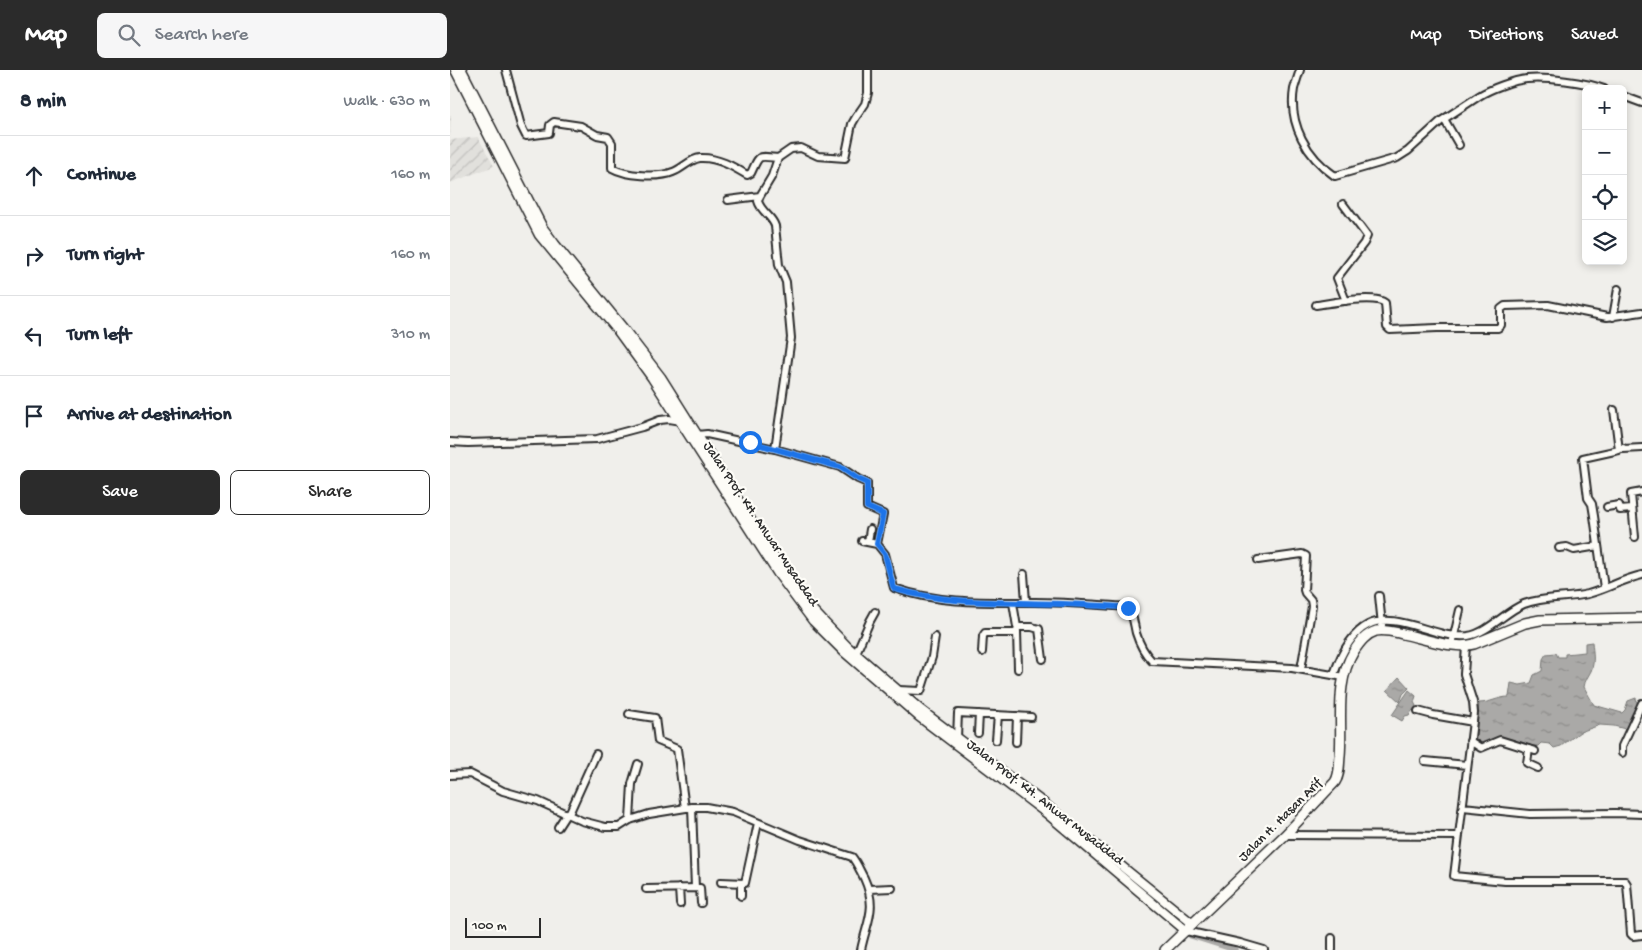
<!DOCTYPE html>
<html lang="en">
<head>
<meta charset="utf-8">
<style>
	:root { --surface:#fff; --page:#f6f6f7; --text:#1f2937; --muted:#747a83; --line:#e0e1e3; --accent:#2b2b2b }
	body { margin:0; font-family:"Gochi Hand",sans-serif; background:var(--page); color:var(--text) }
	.controls { position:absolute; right:15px; top:15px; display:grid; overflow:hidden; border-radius:8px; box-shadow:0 2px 8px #0003 }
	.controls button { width:45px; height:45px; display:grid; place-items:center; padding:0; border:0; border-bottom:1px solid var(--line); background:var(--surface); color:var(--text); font:25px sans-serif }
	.scale { position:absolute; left:15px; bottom:12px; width:76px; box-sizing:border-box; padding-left:5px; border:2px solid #2b2b2b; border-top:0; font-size:14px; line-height:18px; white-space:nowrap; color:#2b2b2b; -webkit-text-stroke:4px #fdfcf7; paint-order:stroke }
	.stop { position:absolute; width:15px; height:15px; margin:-11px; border:4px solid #1a73e8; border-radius:50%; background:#fff }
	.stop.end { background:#1a73e8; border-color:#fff; box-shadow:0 1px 5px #0008 }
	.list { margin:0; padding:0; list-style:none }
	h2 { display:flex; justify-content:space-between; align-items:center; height:65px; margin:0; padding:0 20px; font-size:21px }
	h2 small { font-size:16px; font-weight:400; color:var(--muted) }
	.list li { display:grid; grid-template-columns:32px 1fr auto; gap:15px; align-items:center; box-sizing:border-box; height:80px; padding:0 20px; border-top:1px solid var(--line) }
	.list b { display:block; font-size:19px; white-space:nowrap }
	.list em { font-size:16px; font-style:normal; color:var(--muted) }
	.actions { display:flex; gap:10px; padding:15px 20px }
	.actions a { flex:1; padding:11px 0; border:1px solid var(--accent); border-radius:8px; text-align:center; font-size:18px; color:var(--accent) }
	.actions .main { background:var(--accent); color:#fff }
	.icon { flex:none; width:28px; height:28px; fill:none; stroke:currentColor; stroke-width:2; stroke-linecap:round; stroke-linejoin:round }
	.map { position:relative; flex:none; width:1192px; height:880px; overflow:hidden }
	header { display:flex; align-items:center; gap:30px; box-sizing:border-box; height:70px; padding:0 25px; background:var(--accent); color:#fff }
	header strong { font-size:24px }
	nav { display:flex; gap:28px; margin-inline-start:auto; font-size:18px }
	.search { width:350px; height:45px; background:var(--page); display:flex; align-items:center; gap:12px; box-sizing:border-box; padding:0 18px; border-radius:8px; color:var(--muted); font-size:19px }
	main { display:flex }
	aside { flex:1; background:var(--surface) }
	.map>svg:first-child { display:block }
	.industrial { fill:url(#industrial-furrows) }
	.water { fill:url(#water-ripples); stroke:#777775 }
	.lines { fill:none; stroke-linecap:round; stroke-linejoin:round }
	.canal { stroke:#aaa9a7; stroke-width:5.5 }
	.minor-casing { stroke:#2b2b2b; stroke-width:10 }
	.tertiary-casing { stroke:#2b2b2b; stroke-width:11 }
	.secondary-casing { stroke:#2b2b2b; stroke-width:12 }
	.minor { stroke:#fdfcf7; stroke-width:6 }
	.tertiary { stroke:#fdfcf7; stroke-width:8 }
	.secondary { stroke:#fdfcf7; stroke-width:9 }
	.route { stroke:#1a73e8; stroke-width:6 }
	.labels { text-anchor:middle; stroke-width:4.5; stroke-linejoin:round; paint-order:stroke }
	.street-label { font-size:14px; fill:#2b2b2b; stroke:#fdfcf7 }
</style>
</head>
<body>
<header>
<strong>Map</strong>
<div class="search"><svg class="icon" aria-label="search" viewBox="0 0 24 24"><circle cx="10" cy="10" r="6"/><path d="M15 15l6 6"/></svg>Search here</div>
<nav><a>Map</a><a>Directions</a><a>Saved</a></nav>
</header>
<main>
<aside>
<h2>8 min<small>Walk · 630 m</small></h2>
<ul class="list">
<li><svg class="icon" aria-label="ahead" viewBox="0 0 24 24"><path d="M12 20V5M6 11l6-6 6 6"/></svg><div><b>Continue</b></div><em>160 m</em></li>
<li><svg class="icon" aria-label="right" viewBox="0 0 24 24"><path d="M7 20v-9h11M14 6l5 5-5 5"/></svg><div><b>Turn right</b></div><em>160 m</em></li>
<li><svg class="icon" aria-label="left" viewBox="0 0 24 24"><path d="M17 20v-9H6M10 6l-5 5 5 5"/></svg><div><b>Turn left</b></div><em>310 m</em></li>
<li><svg class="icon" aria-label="arrive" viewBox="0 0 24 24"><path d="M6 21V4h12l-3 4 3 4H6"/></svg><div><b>Arrive at destination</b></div></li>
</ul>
<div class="actions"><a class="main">Save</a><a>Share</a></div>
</aside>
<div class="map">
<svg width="1192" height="880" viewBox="0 0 1192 880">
	<defs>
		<pattern id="industrial-furrows" width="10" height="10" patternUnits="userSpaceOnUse" patternTransform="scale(1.25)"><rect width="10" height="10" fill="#e1e0dc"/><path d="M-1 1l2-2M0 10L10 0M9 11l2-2" fill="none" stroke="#c1c0bd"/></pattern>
		<pattern id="water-ripples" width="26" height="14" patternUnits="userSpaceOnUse" patternTransform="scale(1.25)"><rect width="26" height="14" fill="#aaa9a7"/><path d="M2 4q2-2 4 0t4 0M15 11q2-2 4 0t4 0" fill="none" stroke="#8b8a88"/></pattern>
	</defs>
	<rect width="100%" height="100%" fill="#f0efeb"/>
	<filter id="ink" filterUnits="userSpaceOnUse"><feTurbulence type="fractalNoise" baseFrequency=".02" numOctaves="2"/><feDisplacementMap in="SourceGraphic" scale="10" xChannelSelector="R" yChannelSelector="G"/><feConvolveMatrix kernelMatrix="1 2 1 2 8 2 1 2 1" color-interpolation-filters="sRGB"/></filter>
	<g filter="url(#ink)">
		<path class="industrial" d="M0,45H1L0,70L28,67L44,96L0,113Z"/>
		<path class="water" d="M1142,572C1143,582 1145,592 1141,601C1138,607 1135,610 1134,617L1144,635L1172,643L1175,640L1178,631L1186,628L1188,637L1179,660L1164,656L1150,655L1130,662L1111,676L1104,678L1100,674L1091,673L1088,676L1075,675L1061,669L1052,668L1035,676L1026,669L1029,633C1040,633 1048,627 1059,627L1061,613L1070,615L1081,613L1084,605L1092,601L1093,589L1096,584L1106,583L1108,587H1115V584L1135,582V573Z
			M949,607L959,618L953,624L950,632L937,620Z
			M959,620L966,626L964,632L966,636L959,645L955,646L952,651L942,645Z"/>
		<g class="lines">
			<path class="canal" d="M741,866L785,880"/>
			<g class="minor-casing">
				<path id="minor" d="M56,0L71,56L76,66L99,63L100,55L104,52L131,56L147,65L158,67L162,73V98C176,106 208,108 223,102C232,99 240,89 250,88C267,87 284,97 297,105L301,103C310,84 307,86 328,88L322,106L310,126L308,131C311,142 322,146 325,156L329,195L336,212L341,268L325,379L390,397L408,409L417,413V437L433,444L427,474L435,484L444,518C489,534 537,532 585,532C615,532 646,535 677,537C683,542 684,555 686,563C689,573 695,584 702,591L842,598L894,607
					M850,0C848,6 846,12 844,19C838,54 857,87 885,106L947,88L958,81L991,51L1029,26C1040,19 1064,10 1077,9C1095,7 1136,12 1154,19
					M1173,26L1192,33
					M994,49L1009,75
					M328,88L341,79L351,78L368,86L395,88L402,54L406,47L415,34L418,23V0
					M278,130L310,126
					M893,134L917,166L914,173L887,208L896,231
					M866,235C881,233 925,224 935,233L937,257L940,260L987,258H1048L1051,255V239L1055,236L1098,235L1157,247L1192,242
					M1163,247L1168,219
					M247,365L257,364L325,379
					M0,372L18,373L147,369L192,357L210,350L219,349L231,351
					M1169,378H1173V379L1192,378
					M1157,437L1169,435L1170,440L1182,439
					M1185,467L1181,424L1192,422
					M412,471L427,474
					M418,472L420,459
					M1109,478L1117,477L1124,480L1148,476
					M808,490L852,484L856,486L854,520L855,523L861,530L862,536L851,599
					M574,504L576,532
					M1154,518L1144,446L1142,434L1138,428L1133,388L1169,380L1164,340
					M929,526L932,555
					M563,533L567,557H582L589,559L593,589
					M567,561L568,599
					M1003,570L1010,540
					M1016,576L1014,604L1023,632L1024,643L1004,806L1055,811H1175L1177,814L1181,864L1183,866L1192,865
					M532,582L533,566L535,563H567
					M406,583L420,551L425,542
					M884,604C890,587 900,564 918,555C946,540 986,570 1018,566C1038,563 1056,541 1074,534C1095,526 1117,529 1138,524C1157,519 1173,509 1192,505
					M448,620L471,621L482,587L485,567
					M968,641L983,645L1023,652
					M179,644L205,648L208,671L227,679L235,738
					M528,663L529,644
					M507,668L508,643L581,647
					M546,670L548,645
					M1020,671L1031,678L1050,670L1085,681
					M566,672L567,646
					M1079,679L1077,693L1088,698
					M1172,683V676L1192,633
					M975,691L1017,695
					M0,705L20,704L53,721L88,731L132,751L155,757H169L180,750L199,744L242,737H256L283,742L350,770L402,787C407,793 410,801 414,808C428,839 417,850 411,880
					M242,737L245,818
					M1013,737L1080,744L1165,743L1192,744
					M119,744L146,684
					M180,750L182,714L188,694
					M108,757L117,743
					M835,765L1009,766
					M271,812L295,813L308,753
					M291,813V826
					M229,818L230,834
					M196,819L250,818L251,833
					M419,819L442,818
					M736,861L790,873L814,880
					M882,880V868"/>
			</g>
			<g class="tertiary-casing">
				<path id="tertiary" d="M5,0L89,165L167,260L202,308L328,504L363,551L394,582L468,646L596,743L736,861
					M12,0L93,158L105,174L174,259L211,307L330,496L357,534L376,554L398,577L471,640L595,734L743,854"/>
			</g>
			<g class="secondary-casing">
				<path id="secondary" d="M715,880L835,765L885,712C890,705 889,695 890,686C893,651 884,614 904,581C910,572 916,564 926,561C935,559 944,562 953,564C973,568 1004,580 1024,574L1075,553L1090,550L1192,548"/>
			</g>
			<use href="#minor" class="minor"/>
			<use href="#tertiary" class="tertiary"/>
			<use href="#secondary" class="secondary"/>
		</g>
	</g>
	<g class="lines" filter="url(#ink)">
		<path class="route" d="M300,372L390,397L408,409L417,413V437L433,444L427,474L435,484L443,516L445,519C507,537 572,531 636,535C649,536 664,536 678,538"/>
	</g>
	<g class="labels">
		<g class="street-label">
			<text transform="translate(312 453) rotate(56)" y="5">Jalan Prof. KH. Anwar Musaddad</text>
			<text transform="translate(596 731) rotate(38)" y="5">Jalan Prof. KH. Anwar Musaddad</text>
			<text transform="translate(829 749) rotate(-45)" y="5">Jalan H. Hasan Arif</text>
		</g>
	</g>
</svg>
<div class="controls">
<button>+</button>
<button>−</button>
<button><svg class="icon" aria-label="locate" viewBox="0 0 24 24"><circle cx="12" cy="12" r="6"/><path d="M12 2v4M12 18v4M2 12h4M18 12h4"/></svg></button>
<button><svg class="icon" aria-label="layers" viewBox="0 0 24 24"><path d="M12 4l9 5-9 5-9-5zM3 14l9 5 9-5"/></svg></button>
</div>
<div class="scale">100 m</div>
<div class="stop" style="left:300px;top:372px"></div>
<div class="stop end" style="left:678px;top:538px"></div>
</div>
</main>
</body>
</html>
